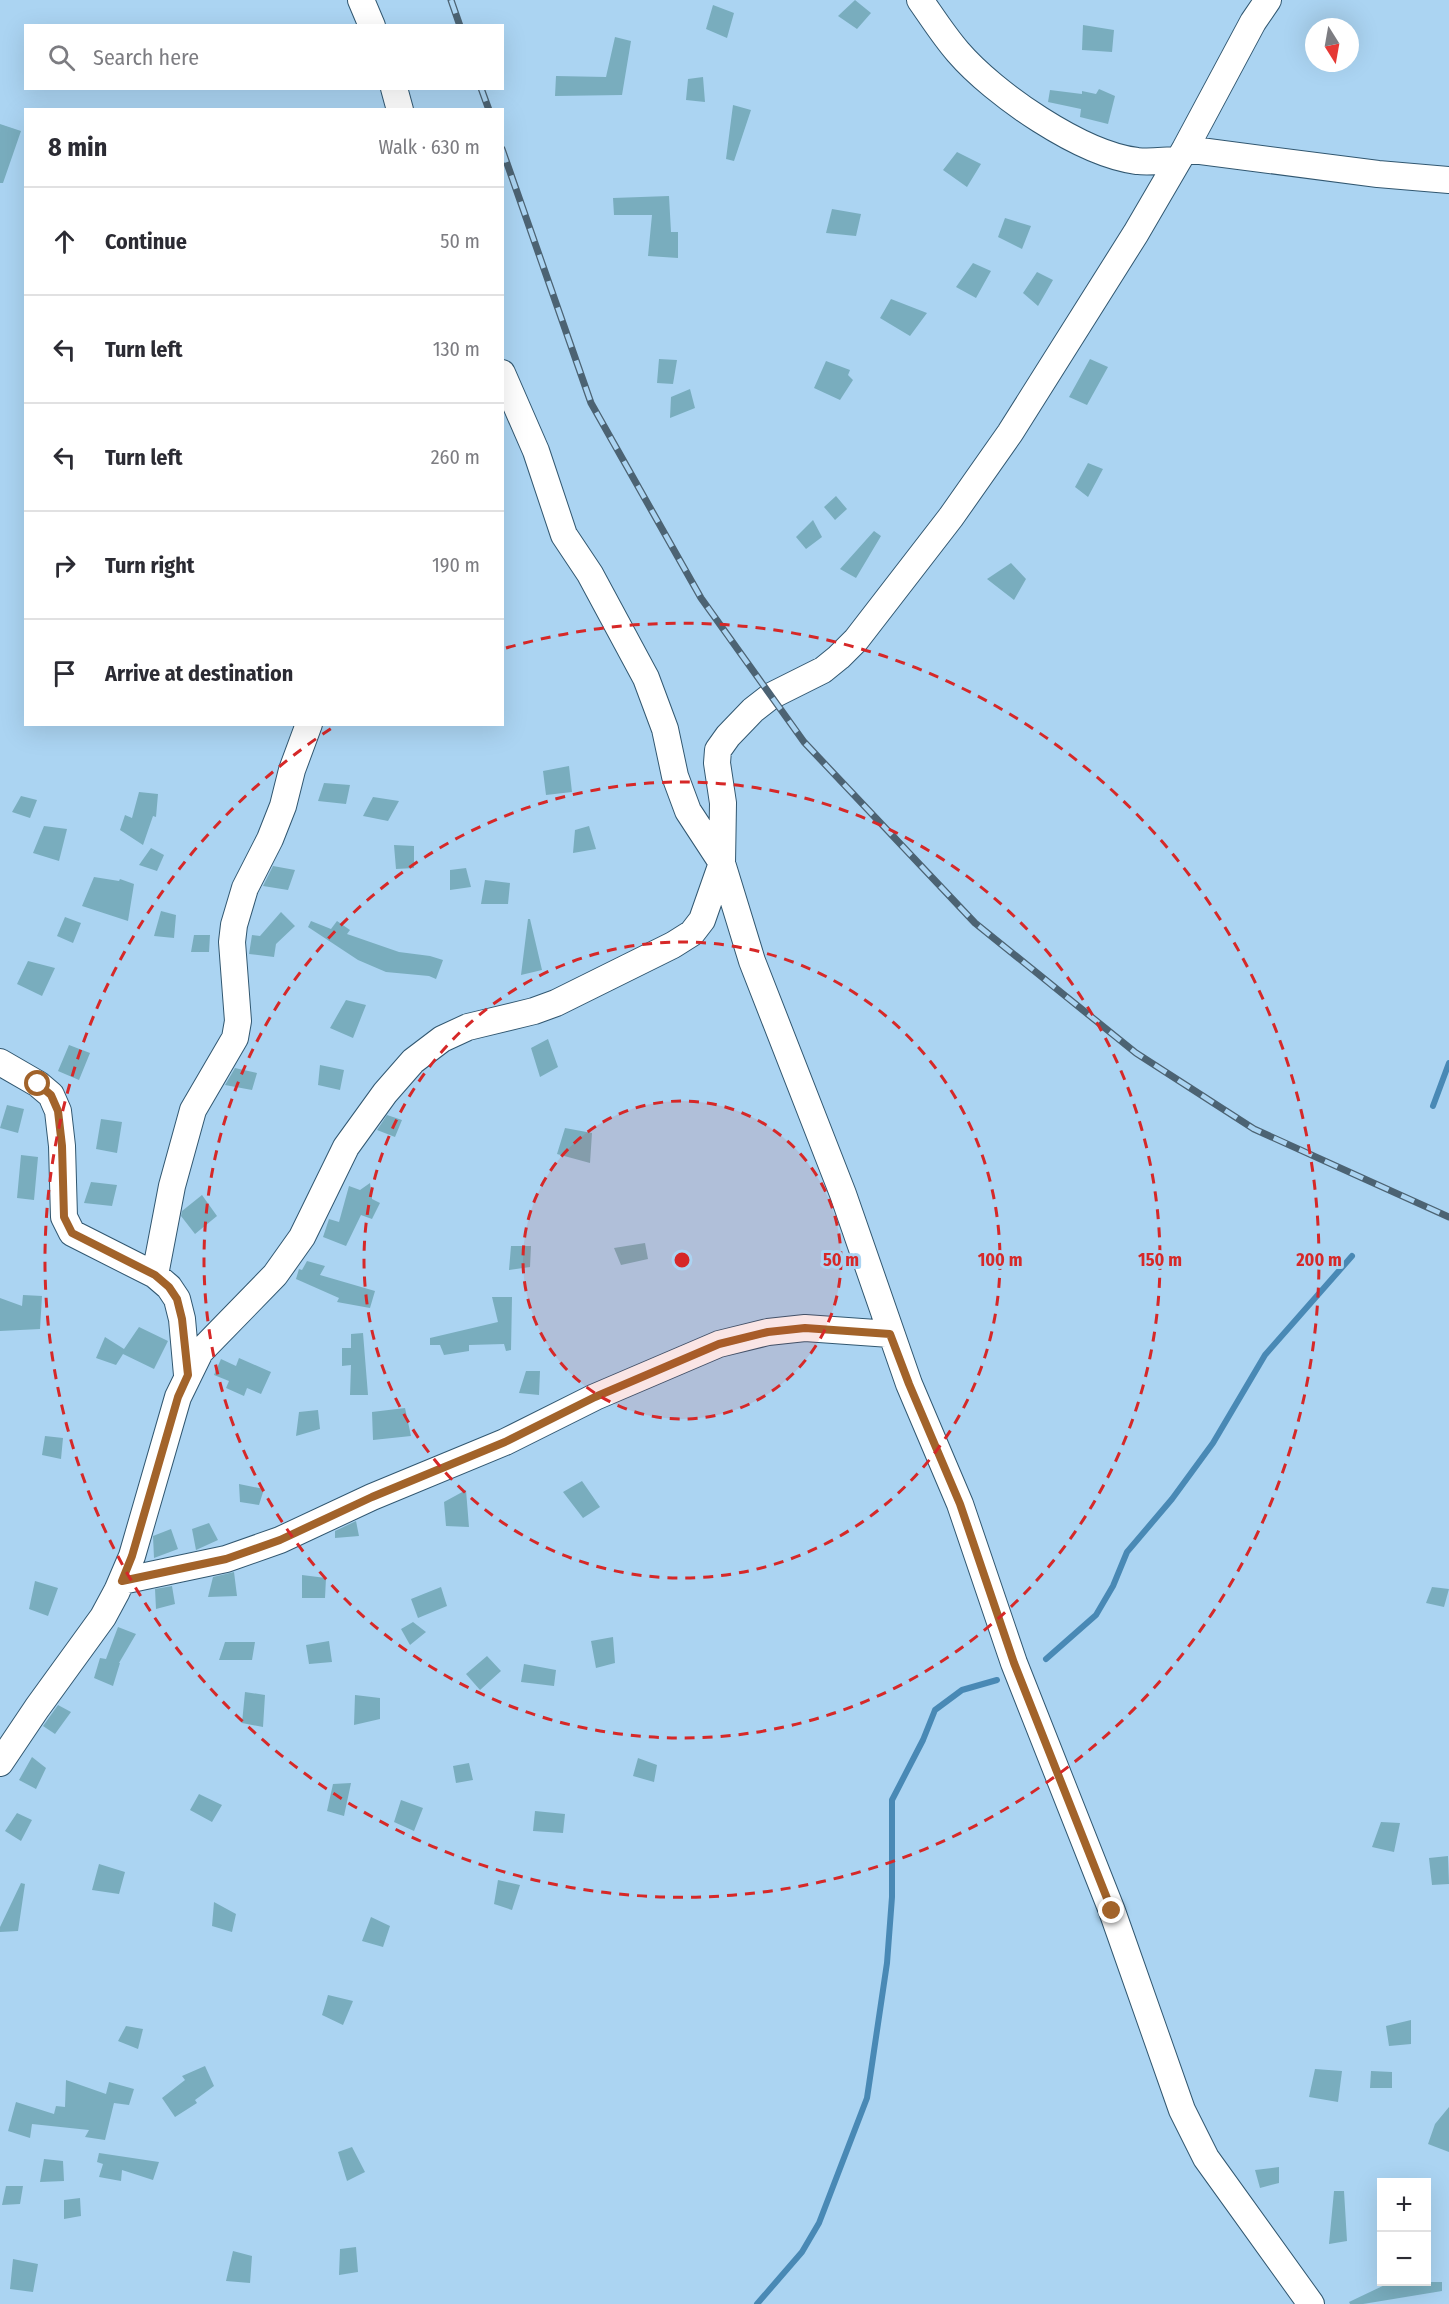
<!DOCTYPE html>
<html lang="en">
<head>
<meta charset="utf-8">
<style>
	:root { --surface:#fff; --page:#f2f2f3; --text:#2b2b33; --muted:#7c7c81; --line:#e1e1e2 }
	body { margin:0; font-family:"Fira Sans Condensed",sans-serif; background:var(--page); color:var(--text) }
	.controls { position:absolute; right:18px; bottom:18px; display:grid; overflow:hidden; border-radius:0px; box-shadow:0 6px 24px #0002 }
	.controls button { width:54px; height:54px; display:grid; place-items:center; padding:0; border:0; border-bottom:2px solid var(--line); background:var(--surface); color:var(--text); font:30px sans-serif }
	.compass { position:absolute; left:1305px; top:18px; width:54px; height:54px; border-radius:50%; background:var(--surface); box-shadow:0 6px 24px #0002; rotate:169deg }
	.stop { position:absolute; width:18px; height:18px; margin:-14px; border:4px solid #a2632a; border-radius:50%; background:#fff }
	.stop.end { background:#a2632a; border-color:#fff; box-shadow:0 2px 6px #0008 }
	.list { margin:0; padding:0; list-style:none }
	h2 { display:flex; justify-content:space-between; align-items:center; height:78px; margin:0; padding:0 24px; font-size:26px }
	h2 small { font-size:20px; font-weight:400; color:var(--muted) }
	.list li { display:grid; grid-template-columns:39px 1fr auto; gap:18px; align-items:center; box-sizing:border-box; height:108px; padding:0 24px; border-top:2px solid var(--line) }
	.list b { display:block; font-size:22px; white-space:nowrap }
	.list em { font-size:20px; font-style:normal; color:var(--muted) }
	.icon { flex:none; width:33px; height:33px; fill:none; stroke:currentColor; stroke-width:2; stroke-linecap:round; stroke-linejoin:round }
	.map { position:relative; flex:none; width:1449px; height:2304px; overflow:hidden }
	.search { position:absolute; background:var(--surface); box-shadow:0 6px 24px #0002; left:24px; top:24px; width:480px; height:66px; display:flex; align-items:center; gap:15px; box-sizing:border-box; padding:0 21px; border-radius:0px; color:var(--muted); font-size:22px }
	.panel { position:absolute; background:var(--surface); box-shadow:0 6px 24px #0002; left:24px; top:108px; width:480px; height:618px; border-radius:0px }
	.map>svg:first-child { display:block }
	.lines { fill:none; stroke-linecap:round; stroke-linejoin:round }
	.stream { stroke:#4989b5; stroke-width:6 }
	.building { fill:#79adbe }
	.street-casing { stroke:#315770; stroke-width:28 }
	.street { stroke:#fff; stroke-width:26 }
	.rail-casing { stroke:#4c6373; stroke-width:7 }
	.rail { stroke:#abd4f2; stroke-width:4.5; stroke-dasharray:14; stroke-linecap:butt }
	.route { stroke:#a2632a; stroke-width:8 }
	.ring { fill:none; stroke:#d62828; stroke-width:3; stroke-dasharray:10 8 }
	.centre { fill:#d62828; stroke:#abd4f2; stroke-width:3 }
	.ring-label { font-size:18px; text-anchor:middle; font-weight:bold; fill:#d62828; stroke:#abd4f2; stroke-width:6; stroke-linejoin:round; paint-order:stroke }
</style>
</head>
<body>
<div class="map">
<svg width="1449" height="2304" viewBox="0 0 1449 2304">
	<rect width="100%" height="100%" fill="#abd4f2"/>
	<g class="lines">
		<path class="stream" d="M1433,1106L1449,1063
			M1046,1659L1096,1615L1113,1586L1127,1552L1172,1499L1213,1443L1265,1355L1352,1256
			M757,2304L802,2252L819,2223L867,2098L887,1963L892,1897V1800L923,1740L935,1710L962,1690L997,1680"/>
	</g>
	<path class="building" d="M855,0L871,13L857,29L838,16Z
		M713,5L734,13L727,38L706,29Z
		M1083,25L1114,30L1112,52L1082,50Z
		M615,37L631,41L622,95L555,96L556,76L606,77Z
		M703,77L705,102L686,100L688,79Z
		M1099,89L1115,96L1108,124L1080,117L1081,109L1048,102L1050,90L1082,94V91L1096,94Z
		M733,105L751,110L734,161L726,159Z
		M0,124L21,131L3,183H0Z
		M957,152L981,164L967,187L943,170Z
		M669,196L671,232H678V258L648,256L652,215H614L613,198Z
		M832,209L861,214L856,236L826,233Z
		M1005,218L1031,226L1022,249L998,237Z
		M973,263L991,271L976,298L956,287Z
		M1037,272L1053,280L1038,306L1023,293Z
		M891,299L927,313L910,336L880,318Z
		M659,359L677,360L673,384L657,383Z
		M1090,359L1108,367L1087,405L1069,397Z
		M826,361L850,370L848,375L853,380L840,400L814,388Z
		M690,389L695,408L670,418L671,397Z
		M1088,463L1103,469L1088,497L1075,487Z
		M836,496L847,509L835,520L824,507Z
		M813,520L822,537L806,549L796,537Z
		M874,531L881,536L856,578L840,569Z
		M1011,563L1026,579L1014,600L987,579Z
		M569,766L572,792L546,795L543,771Z
		M324,783L350,785L346,804L318,801Z
		M139,792L158,794L156,817L153,816L143,845L120,830L125,815L132,818Z
		M21,796L37,800L30,818L12,812Z
		M373,797L399,801L388,821L363,816Z
		M44,826L67,829L59,861L33,853Z
		M589,826L596,849L573,853L575,830Z
		M394,845L414,846V868L396,869Z
		M151,848L164,855L157,871L139,865Z
		M273,866L295,870L288,890L263,886Z
		M466,868L471,887L450,890V870Z
		M94,877L119,881L120,879L134,884L128,921L82,906Z
		M485,880L510,883L508,904H481Z
		M161,911L176,915L174,938L154,936Z
		M281,912L295,926L276,944L274,957L249,954L252,935L260,936Z
		M65,917L81,923L73,943L57,936Z
		M528,919H530L542,970L521,975Z
		M311,921L331,929L337,921L350,930L347,934L399,952L430,956L443,960L436,979L429,976L386,972L358,960L308,927Z
		M194,935H210L209,952H191Z
		M28,961L55,968L42,996L17,984Z
		M346,1000L366,1005L353,1038L330,1028Z
		M548,1039L558,1067L540,1077L531,1048Z
		M69,1045L90,1053L79,1080L58,1071Z
		M320,1065L344,1070L340,1090L318,1085Z
		M235,1068L257,1073L252,1090L225,1085Z
		M7,1105L24,1109L18,1133L0,1128Z
		M387,1115L402,1120L395,1137L377,1130Z
		M101,1119L122,1122L117,1153L96,1149Z
		M565,1128L592,1133L590,1163L557,1154Z
		M21,1155L38,1157L34,1200L17,1198Z
		M91,1182L117,1185L112,1206L84,1203Z
		M370,1183L372,1199L380,1203L372,1219L361,1215L346,1246L323,1237L329,1219L339,1222L349,1186L360,1190Z
		M202,1195L217,1216L195,1234L181,1216L182,1211Z
		M645,1243L648,1259L621,1265L614,1248Z
		M511,1246H531L530,1267L509,1270Z
		M307,1261L325,1266L320,1275L375,1291L370,1308L337,1302L339,1298L296,1279L299,1269L302,1270Z
		M23,1295L42,1296L40,1329L0,1331V1298L22,1306Z
		M492,1297H512L511,1350L506,1351L504,1344L469,1345V1351L444,1355L440,1345H430V1338L498,1322Z
		M139,1327L168,1341L154,1369L123,1354L116,1365L96,1358L105,1337L124,1349Z
		M363,1333L368,1395H350L351,1365L342,1366V1348H351V1334Z
		M239,1358L271,1372L261,1394L247,1388L244,1396L226,1388L229,1381L214,1375L221,1359L236,1366Z
		M526,1371H540L539,1395L519,1393Z
		M405,1408L411,1436L373,1440L372,1412Z
		M318,1410L320,1429L296,1436L299,1412Z
		M45,1436L63,1438L61,1459L42,1455Z
		M582,1481L600,1507L583,1518L563,1492Z
		M239,1484L264,1489L259,1505L240,1502Z
		M466,1490L469,1527L446,1526L444,1502Z
		M356,1521L359,1536L335,1538V1531Z
		M209,1523L218,1540L196,1550L192,1529Z
		M171,1529L178,1549L154,1558L153,1536Z
		M234,1572L237,1596L208,1597L213,1577Z
		M302,1575L326,1578L325,1598H302Z
		M35,1581L58,1588L48,1616L29,1609Z
		M172,1586L175,1604L156,1609L155,1589Z
		M441,1587L447,1606L418,1618L411,1599Z
		M1432,1587L1449,1589L1444,1607L1426,1603Z
		M413,1622L426,1632L410,1645L401,1629Z
		M118,1627L136,1634L119,1663H120L113,1686L94,1678L100,1658L106,1659Z
		M613,1637L615,1663L596,1668L591,1641Z
		M329,1641L332,1662L309,1664L306,1645Z
		M225,1642H255L252,1660H219Z
		M487,1656L501,1671L480,1690L466,1674Z
		M524,1664L556,1670L554,1686L521,1682Z
		M245,1692L265,1695L263,1727L242,1723Z
		M355,1695L380,1698V1719L354,1725Z
		M58,1705L71,1712L55,1734L43,1726Z
		M32,1757L46,1768L36,1789L19,1780Z
		M638,1758L657,1765L654,1782L633,1776Z
		M469,1763L473,1780L456,1783L453,1766Z
		M351,1783L344,1816L327,1811L333,1784Z
		M199,1794L222,1805L212,1822L190,1810Z
		M401,1800L423,1808L414,1831L394,1822Z
		M535,1811L565,1814L563,1833L533,1831Z
		M17,1813L32,1820L21,1841L5,1831Z
		M1381,1822L1400,1823L1394,1852L1372,1847Z
		M1448,1856L1449,1884L1432,1885L1429,1858Z
		M99,1864L125,1872L119,1894L92,1890Z
		M498,1880L520,1885L512,1910L494,1904Z
		M21,1883L25,1884L18,1931L0,1932V1927Z
		M214,1902L236,1914L232,1932L212,1926Z
		M371,1917L390,1926L383,1947L362,1941Z
		M328,1995L353,2001L343,2025L322,2015Z
		M1411,2020V2044L1389,2046L1386,2026Z
		M126,2026L143,2029L138,2049L118,2041Z
		M205,2066L214,2086L195,2100L197,2103L175,2117L162,2098L185,2080L182,2076Z
		M1315,2069L1342,2071L1338,2102L1309,2097Z
		M1371,2071L1392,2072V2088H1370Z
		M66,2080L106,2094L109,2082L134,2089L129,2105L114,2103L105,2140L85,2137L89,2130L32,2124L30,2138L8,2131L16,2102L54,2114L56,2106L65,2107Z
		M1449,2107V2152L1428,2144L1435,2124Z
		M352,2147L365,2172L347,2181L338,2152Z
		M99,2153L159,2162L153,2180L122,2170L121,2181L99,2177L103,2164L97,2162Z
		M44,2159L63,2161L64,2181L40,2182Z
		M1279,2167V2183L1260,2188L1255,2170Z
		M6,2186H23L20,2204L2,2205Z
		M1334,2191H1344L1347,2241L1329,2244Z
		M80,2198L81,2216L64,2219V2200Z
		M356,2247L358,2272L339,2275L340,2249Z
		M233,2251L252,2256L250,2283L226,2281Z
		M13,2259L38,2264L33,2292L10,2289Z
		M1391,2282H1442V2291L1363,2304H1350L1349,2302Z"/>
	<g class="lines">
		<g class="street-casing">
			<path id="street" d="M361,0L372,26
				M920,0C932,17 944,36 958,52C994,94 1081,154 1137,161C1150,163 1165,160 1178,160
				M394,88L400,110
				M1185,149L1378,174L1449,180
				M502,373L536,451L564,535L590,574L646,678L665,729L675,776L688,811L722,863L752,961L843,1194L909,1384L960,1504L1014,1663L1112,1911L1182,2110L1206,2158L1311,2304
				M0,1062L38,1084L51,1095L58,1111L62,1146L64,1217L72,1233L155,1275L169,1287L177,1299L182,1319L187,1375
				M155,1275L172,1186L193,1110L235,1038L238,1021L232,942L234,925L245,888L270,839L283,806L292,770L309,724
				M122,1581L226,1559L280,1540L372,1497L505,1442L595,1397L719,1344L768,1332L805,1328L890,1334
				M0,1763L37,1708L103,1617L117,1591L132,1556L178,1397L200,1352L275,1275L302,1237L346,1147L385,1093L413,1061L442,1039L468,1027L534,1011L556,1003L673,945L692,933L702,920L722,863L723,803L717,763L718,750L728,736L753,710L771,696L823,670L839,657L856,640L951,517L1010,433L1136,233L1185,149L1253,22L1268,0"/>
		</g>
		<use href="#street" class="street"/>
		<g class="rail-casing">
			<path id="rail" d="M451,0L460,26
				M481,88L489,110
				M502,149L591,403L701,598L804,742L975,923L1136,1053L1254,1129L1449,1217"/>
		</g>
		<use href="#rail" class="rail"/>
	</g>
	<g class="lines">
		<path class="route" d="M38,1084L51,1095L58,1111L62,1146L64,1217L72,1233L155,1275L169,1287L177,1299L182,1319L188,1375L178,1397L132,1556L122,1581L226,1559L280,1540L372,1497L505,1442L595,1397L719,1344L768,1332L805,1328L890,1334L909,1384L960,1504L1014,1663L1112,1911"/>
	</g>
	<circle cx="682" cy="1260" r="159" fill="#d62828" fill-opacity=".12"/>
	<g class="ring">
		<circle cx="682" cy="1260" r="159"/>
		<circle cx="682" cy="1260" r="318"/>
		<circle cx="682" cy="1260" r="478"/>
		<path d="M506 648A637 637 0 1 1 335 726"/>
	</g>
	<circle cx="682" cy="1260" r="9" class="centre"/>
	<g class="ring-label">
		<text x="841" y="1266">50 m</text>
		<text x="1000" y="1266">100 m</text>
		<text x="1160" y="1266">150 m</text>
		<text x="1319" y="1266">200 m</text>
	</g>
</svg>
<div class="controls">
<button>+</button>
<button>−</button>
</div>
<svg class="compass" viewBox="-18 -18 36 36"><path d="M0-13l5 13h-10z" fill="#e53935"/><path d="M0 13l5-13h-10z" fill="#7c7c81"/></svg>
<div class="stop" style="left:38px;top:1084px"></div>
<div class="stop end" style="left:1112px;top:1911px"></div>
<div class="search"><svg class="icon" aria-label="search" viewBox="0 0 24 24"><circle cx="10" cy="10" r="6"/><path d="M15 15l6 6"/></svg>Search here</div>
<section class="panel">
<h2>8 min<small>Walk · 630 m</small></h2>
<ul class="list">
<li><svg class="icon" aria-label="ahead" viewBox="0 0 24 24"><path d="M12 20V5M6 11l6-6 6 6"/></svg><div><b>Continue</b></div><em>50 m</em></li>
<li><svg class="icon" aria-label="left" viewBox="0 0 24 24"><path d="M17 20v-9H6M10 6l-5 5 5 5"/></svg><div><b>Turn left</b></div><em>130 m</em></li>
<li><svg class="icon" aria-label="left" viewBox="0 0 24 24"><path d="M17 20v-9H6M10 6l-5 5 5 5"/></svg><div><b>Turn left</b></div><em>260 m</em></li>
<li><svg class="icon" aria-label="right" viewBox="0 0 24 24"><path d="M7 20v-9h11M14 6l5 5-5 5"/></svg><div><b>Turn right</b></div><em>190 m</em></li>
<li><svg class="icon" aria-label="arrive" viewBox="0 0 24 24"><path d="M6 21V4h12l-3 4 3 4H6"/></svg><div><b>Arrive at destination</b></div></li>
</ul>
</section>
</div>
</body>
</html>
